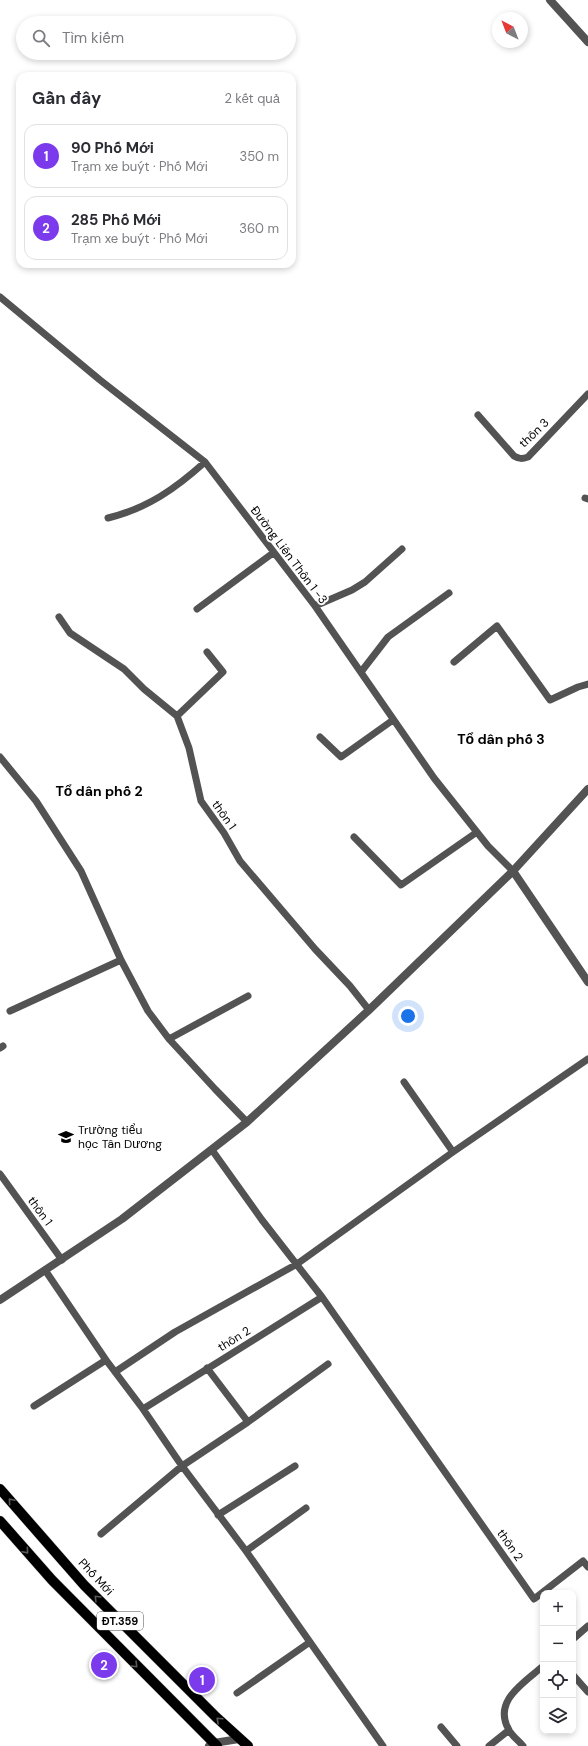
<!DOCTYPE html>
<html lang="vi">
<head>
<meta charset="utf-8">
<style>
	:root { --surface:#fff; --page:#f2f2f3; --text:#2b2b33; --muted:#7c7c81; --line:#e1e1e2; --accent:#7c3aed }
	body { margin:0; font-family:"DM Sans",sans-serif; background:var(--page); color:var(--text) }
	.controls { position:absolute; right:12px; bottom:12px; display:grid; overflow:hidden; border-radius:8px; box-shadow:0 2px 6px #0003 }
	.controls button { width:36px; height:36px; display:grid; place-items:center; padding:0; border:0; border-bottom:1px solid var(--line); background:var(--surface); color:var(--text); font:20px sans-serif }
	.compass { position:absolute; left:492px; top:12px; width:36px; height:36px; border-radius:50%; background:var(--surface); box-shadow:0 2px 6px #0003; rotate:318deg }
	.you { position:absolute; left:408px; top:1016px; width:14px; height:14px; margin:-10px; border:3px solid #fff; border-radius:50%; background:#1a73e8; box-shadow:0 0 0 6px #1a73e833 }
	.badge { display:grid; place-items:center; width:26px; height:26px; border-radius:50%; background:var(--accent); color:#fff; font-size:13px; font-weight:700 }
	.pin { position:absolute; translate:-50% -50%; border:2px solid #fff; box-shadow:0 1px 4px #0006 }
	.list { margin:0; padding:0; list-style:none }
	h2 { display:flex; justify-content:space-between; align-items:center; height:52px; margin:0; padding:0 16px; font-size:17px }
	h2 small { font-size:13px; font-weight:400; color:var(--muted) }
	.list li { display:grid; grid-template-columns:26px 1fr auto; gap:12px; align-items:center; box-sizing:border-box; height:64px; margin:0 8px 8px; padding:0 8px; border:1px solid var(--line); border-radius:12px }
	.list b { display:block; font-size:15px; white-space:nowrap }
	.list p { margin:0; font-size:13px; white-space:nowrap; color:var(--muted) }
	.list em { font-size:13px; font-style:normal; color:var(--muted) }
	.icon { flex:none; width:22px; height:22px; fill:none; stroke:currentColor; stroke-width:2; stroke-linecap:round; stroke-linejoin:round }
	.map { position:relative; flex:none; width:588px; height:1746px; overflow:hidden }
	.search { position:absolute; background:var(--surface); box-shadow:0 2px 6px #0003; left:16px; top:16px; width:280px; height:44px; display:flex; align-items:center; gap:10px; box-sizing:border-box; padding:0 14px; border-radius:22px; color:var(--muted); font-size:15px }
	.panel { position:absolute; background:var(--surface); box-shadow:0 2px 6px #0003; left:16px; top:72px; width:280px; height:196px; border-radius:12px }
	.map>svg:first-child { display:block }
	.lines { fill:none; stroke-linecap:round; stroke-linejoin:round }
	.primary-casing { stroke:#dbdbdb; stroke-width:11 }
	.service { stroke:#535353; stroke-width:7 }
	.minor { stroke:#535353; stroke-width:8 }
	.tertiary { stroke:#535353; stroke-width:8 }
	.primary { stroke:#000; stroke-width:10 }
	.oneway { stroke:#595959 }
	.labels { text-anchor:middle; stroke-width:4; stroke-linejoin:round; paint-order:stroke }
	.shield { fill:#fff; stroke:#4c4c4c; stroke-width:1 }
	.shield-label { font-size:11px; font-weight:bold; fill:#000 }
	.street-label { font-size:12px; fill:#000; stroke:#fff }
	.poi-label { font-size:12px; fill:#000; stroke:#fff; text-anchor:start }
	.quarter-label { font-size:14px; font-weight:bold; fill:#000; stroke:#fff }
</style>
</head>
<body>
<div class="map">
<svg width="588" height="1746" viewBox="0 0 588 1746">
	<rect width="100%" height="100%" fill="#fff"/>
	<g class="lines">
		<g class="primary-casing">
			<path id="primary" d="M0,1489L84,1585L216,1717L248,1746
				M0,1521L52,1580L217,1746"/>
		</g>
		<path class="service" d="M0,297L100,380L205,462L315,606L434,778L488,846L513,871
			M478,415L514,456C519,459 522,459 528,457L588,394
			M585,498L588,499
			M108,518C148,508 175,489 205,462
			M315,606L352,590L365,582L402,549
			M197,609L273,553
			M59,617L70,633L124,669L144,689L177,716L189,748L201,801L224,833L240,861L315,949L350,986L369,1010
			M454,662L497,626L550,700L578,687L588,684
			M361,672L388,637L449,593
			M177,716L223,672L207,652
			M320,737L341,757L393,720
			M0,757L36,801L81,871L121,960L148,1011L169,1039L215,1089L247,1122
			M354,837L401,885L477,832
			M10,1011L121,960
			M169,1039L248,996
			M0,1048L3,1046
			M404,1082L453,1152
			M212,1150L262,1220L322,1297L534,1599L583,1561L588,1567
			M0,1174L62,1260
			M45,1270L106,1360L143,1409
			M322,1297L143,1409L182,1466L246,1551L383,1746
			M207,1368L248,1422
			M115,1372L175,1332L297,1264L453,1152L588,1059
			M34,1406L106,1360
			M218,1515L295,1466
			M101,1534L182,1466L248,1422L328,1364
			M246,1551L306,1508
			M573,1639L588,1626
			M573,1675L588,1692
			M237,1693L310,1642
			M441,1727L457,1746
			M489,1746L509,1730
			M523,1746C519,1741 512,1736 509,1730C492,1701 524,1683 543,1666"/>
		<path class="minor" d="M513,871L588,982
			M0,1300L122,1219L247,1122L369,1010L513,871L588,789"/>
		<path class="tertiary" d="M550,0L588,42
			M209,1746L214,1743L239,1739"/>
		<use href="#primary" class="primary"/>
	</g>
	<defs><path id="oneway-chevron" d="M-2-3.5L2.5 0L-2 3.5" fill="none" stroke-width="1.6" stroke-linecap="round" stroke-linejoin="round"/></defs>
	<g class="oneway">
		<use href="#oneway-chevron" transform="translate(11 1501) rotate(-131)"/>
		<use href="#oneway-chevron" transform="translate(26 1551) rotate(49)"/>
		<use href="#oneway-chevron" transform="translate(97 1598) rotate(-135)"/>
		<use href="#oneway-chevron" transform="translate(135 1665) rotate(45)"/>
		<use href="#oneway-chevron" transform="translate(219 1720) rotate(-137)"/>
	</g>
	<defs>
		<g id="school-bare" transform="scale(1.2)"><path d="M0-5L7-2L0 1L-7-2ZM-4 1L0 2.5L4 1V4Q0 6-4 4Z" fill="#000" stroke="#fff" stroke-width="2.5" paint-order="stroke"/></g>
	</defs>
	<g fill-rule="evenodd">
		<use href="#school-bare" x="66" y="1137"/>
	</g>
	<g class="labels">
		<rect class="shield" x="97" y="1612" width="46" height="18" rx="3"/>
		<g class="shield-label">
			<text x="120" y="1625">ĐT.359</text>
		</g>
		<g class="street-label">
			<text transform="translate(534 433) rotate(-44)" y="4">thôn 3</text>
			<text transform="translate(289 555) rotate(53)" y="4">Đường Liên Thôn 1 -3</text>
			<text transform="translate(224 815) rotate(55)" y="4">thôn 1</text>
			<text transform="translate(40 1211) rotate(54)" y="4">thôn 1</text>
			<text transform="translate(234 1339) rotate(-32)" y="4">thôn 2</text>
			<text transform="translate(510 1545) rotate(55)" y="4">thôn 2</text>
			<text transform="translate(96 1577) rotate(47)" y="4">Phố Mới</text>
		</g>
		<g class="poi-label">
			<text x="78" y="1134">Trường tiểu<tspan x="78" dy="14">học Tân Dương</tspan></text>
		</g>
		<g class="quarter-label">
			<text x="501" y="744">Tổ dân phố 3</text>
			<text x="99" y="796">Tổ dân phố 2</text>
		</g>
	</g>
</svg>
<div class="controls">
<button>+</button>
<button>−</button>
<button><svg class="icon" aria-label="locate" viewBox="0 0 24 24"><circle cx="12" cy="12" r="6"/><path d="M12 2v4M12 18v4M2 12h4M18 12h4"/></svg></button>
<button><svg class="icon" aria-label="layers" viewBox="0 0 24 24"><path d="M12 4l9 5-9 5-9-5zM3 14l9 5 9-5"/></svg></button>
</div>
<svg class="compass" viewBox="-18 -18 36 36"><path d="M0-13l5 13h-10z" fill="#e53935"/><path d="M0 13l5-13h-10z" fill="#7c7c81"/></svg>
<div class="you"></div>
<div class="pin badge" style="left:202px;top:1680px">1</div>
<div class="pin badge" style="left:104px;top:1665px">2</div>
<div class="search"><svg class="icon" aria-label="search" viewBox="0 0 24 24"><circle cx="10" cy="10" r="6"/><path d="M15 15l6 6"/></svg>Tìm kiếm</div>
<section class="panel">
<h2>Gần đây<small>2 kết quả</small></h2>
<ul class="list">
<li><span class="badge">1</span><div><b>90 Phố Mới</b><p>Trạm xe buýt · Phố Mới</p></div><em>350 m</em></li>
<li><span class="badge">2</span><div><b>285 Phố Mới</b><p>Trạm xe buýt · Phố Mới</p></div><em>360 m</em></li>
</ul>
</section>
</div>
</body>
</html>
